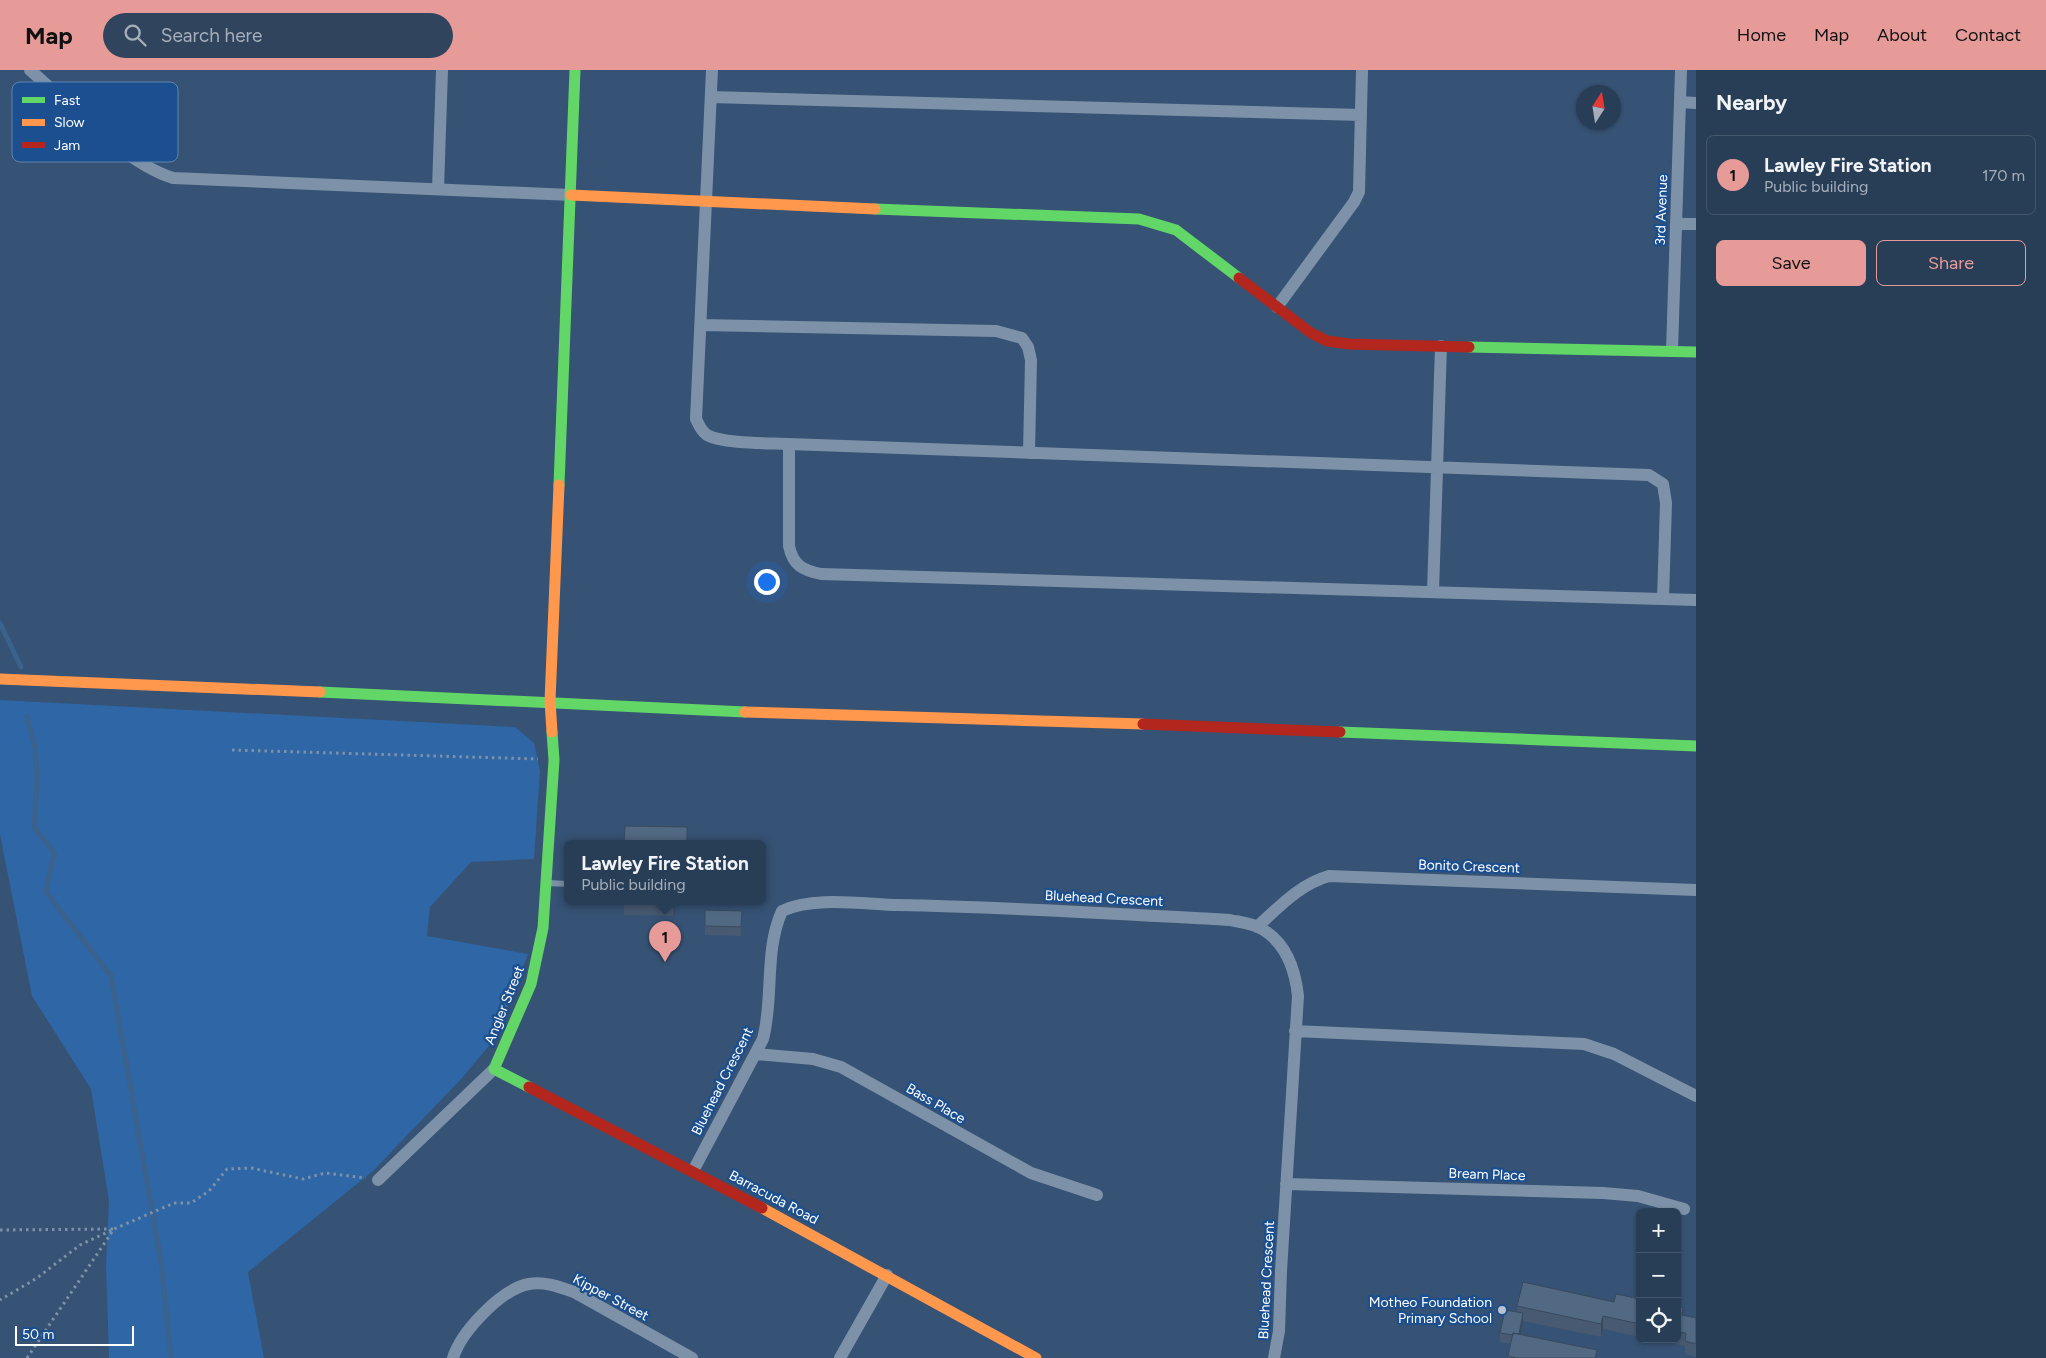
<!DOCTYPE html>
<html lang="en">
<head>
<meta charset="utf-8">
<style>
	:root { --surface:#283e57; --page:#30455d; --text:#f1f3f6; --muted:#a5aeba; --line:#44576d; --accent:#e69b98 }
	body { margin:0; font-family:Figtree,sans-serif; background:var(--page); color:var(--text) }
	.controls { position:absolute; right:15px; bottom:15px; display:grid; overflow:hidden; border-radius:8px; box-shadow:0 1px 4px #0004 }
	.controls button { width:45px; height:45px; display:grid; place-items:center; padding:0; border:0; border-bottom:1px solid var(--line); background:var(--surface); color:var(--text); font:25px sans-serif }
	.compass { position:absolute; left:1576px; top:15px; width:45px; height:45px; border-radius:50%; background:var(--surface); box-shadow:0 1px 4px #0004; rotate:12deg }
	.scale { position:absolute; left:15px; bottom:12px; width:119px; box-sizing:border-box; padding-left:5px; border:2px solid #fff; border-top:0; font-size:14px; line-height:18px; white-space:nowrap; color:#fff; -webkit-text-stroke:4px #1b4f8f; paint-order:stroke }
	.you { position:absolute; left:766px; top:511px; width:18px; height:18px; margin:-12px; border:4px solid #fff; border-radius:50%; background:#1a73e8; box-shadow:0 0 0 8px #1a73e833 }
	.badge { display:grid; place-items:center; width:32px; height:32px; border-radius:50%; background:var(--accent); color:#111; font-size:16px; font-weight:700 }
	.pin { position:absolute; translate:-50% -41px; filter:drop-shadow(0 1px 2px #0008) }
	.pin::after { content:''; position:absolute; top:26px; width:18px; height:15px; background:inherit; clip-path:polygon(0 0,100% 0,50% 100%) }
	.popup { position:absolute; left:564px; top:770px; width:202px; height:65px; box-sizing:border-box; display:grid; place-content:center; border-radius:8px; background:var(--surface); filter:drop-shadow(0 1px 4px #0005); font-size:16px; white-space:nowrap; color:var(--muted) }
	.popup b { font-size:19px; color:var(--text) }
	.popup::after { content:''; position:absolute; left:50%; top:100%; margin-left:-10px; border:10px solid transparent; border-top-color:var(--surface) }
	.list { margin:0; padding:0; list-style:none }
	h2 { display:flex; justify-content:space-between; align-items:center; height:65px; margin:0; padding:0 20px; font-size:21px }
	h2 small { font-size:16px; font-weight:400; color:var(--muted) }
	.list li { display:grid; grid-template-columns:32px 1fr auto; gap:15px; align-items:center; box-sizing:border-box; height:80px; margin:0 10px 10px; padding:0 10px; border:1px solid var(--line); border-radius:8px }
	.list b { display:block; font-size:19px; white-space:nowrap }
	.list p { margin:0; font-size:16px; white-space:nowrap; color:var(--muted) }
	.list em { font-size:16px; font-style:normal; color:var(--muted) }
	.actions { display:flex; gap:10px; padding:15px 20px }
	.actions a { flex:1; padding:11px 0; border:1px solid var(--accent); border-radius:8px; text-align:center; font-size:18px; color:var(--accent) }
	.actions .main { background:var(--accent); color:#111 }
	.icon { flex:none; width:28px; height:28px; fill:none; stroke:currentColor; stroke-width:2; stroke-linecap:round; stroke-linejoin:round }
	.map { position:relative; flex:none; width:1696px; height:1288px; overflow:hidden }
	header { display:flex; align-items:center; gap:30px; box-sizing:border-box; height:70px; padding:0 25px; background:var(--accent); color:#111 }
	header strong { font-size:24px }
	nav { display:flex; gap:28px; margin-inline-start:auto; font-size:18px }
	.search { width:350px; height:45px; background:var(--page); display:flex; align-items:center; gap:12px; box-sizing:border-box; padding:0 18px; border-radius:28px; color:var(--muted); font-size:19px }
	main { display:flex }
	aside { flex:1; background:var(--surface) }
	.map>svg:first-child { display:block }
	.green { fill:#2f66a5 }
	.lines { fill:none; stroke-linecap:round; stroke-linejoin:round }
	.stream { stroke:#3b618d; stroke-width:5 }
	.path { stroke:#7d92a8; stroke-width:3; stroke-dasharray:2.5 4; stroke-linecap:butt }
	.lane { stroke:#7d92a8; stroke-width:6 }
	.street { stroke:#7d92a8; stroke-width:12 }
	.fast { stroke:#63d668; stroke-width:11 }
	.slow { stroke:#ff974d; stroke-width:11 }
	.jam { stroke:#b3261e; stroke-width:11 }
	.wall { fill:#475a72 }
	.shaded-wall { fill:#394a5c }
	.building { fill:#526984; stroke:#394a5c }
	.poi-dot { fill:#b9c2ce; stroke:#1b4f8f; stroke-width:2 }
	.labels { text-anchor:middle; stroke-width:4.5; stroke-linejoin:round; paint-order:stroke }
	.street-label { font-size:14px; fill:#fff; stroke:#1b4f8f }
	.poi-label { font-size:14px; fill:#fff; stroke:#1b4f8f; text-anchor:end }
	.key { fill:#1b4f8f; stroke:#5f84b1; stroke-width:1 }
	.key-label { font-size:14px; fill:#fff }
</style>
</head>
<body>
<header>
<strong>Map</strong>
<div class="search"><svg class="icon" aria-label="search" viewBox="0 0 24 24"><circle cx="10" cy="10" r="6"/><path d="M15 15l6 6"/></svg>Search here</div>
<nav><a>Home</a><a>Map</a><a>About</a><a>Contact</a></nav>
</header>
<main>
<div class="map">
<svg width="1696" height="1288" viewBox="0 0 1696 1288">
	<rect width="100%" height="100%" fill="#365274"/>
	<path class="green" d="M0,630L515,657L534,673L540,701L534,789L471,792L430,837L427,866L528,884L494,970L462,1008L373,1101L248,1202L264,1288H109L106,1196L109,1131L91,1019L32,926L0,765Z"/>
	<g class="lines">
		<path class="stream" d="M0,553L21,597
			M27,647L35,677L37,708L34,757L55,784L51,796L46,822L111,906L161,1192L171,1288"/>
		<path class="path" d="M232,680L538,689
			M0,1160L114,1159L80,1175L37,1208L0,1230
			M27,1288L114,1159L174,1133H191L209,1121L227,1099L251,1098L303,1109L325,1103L366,1108"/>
		<path class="lane" d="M548,813L568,814"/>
		<path class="street" d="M30,0C68,33 126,94 173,108L571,125
			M712,0L696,349C699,355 701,361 707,365C723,374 770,373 789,374L1649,405L1663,414L1666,433L1663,529
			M711,27L1361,45
			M1680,32L1696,33
			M438,119L442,0
			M1676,154H1696
			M1277,237L1354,132L1359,122L1362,0
			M701,255L996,261L1022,268L1028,277L1031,290L1029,383
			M1672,281L1681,0
			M789,374V476C793,495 802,500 821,504L1696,530
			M1433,522L1441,276
			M1257,857C1279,837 1300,814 1329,806L1696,820
			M1295,961L1584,974L1614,984L1696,1026
			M756,984L813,989L841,997L1031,1103L1097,1125
			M693,1101L763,969C774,927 764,881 782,841C812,826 863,834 898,835C1009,837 1119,844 1230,850C1239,852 1250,853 1258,857C1285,870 1295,898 1298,926L1281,1201L1279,1261L1274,1288
			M378,1110L494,999
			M1286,1114L1603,1123L1638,1126L1684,1139
			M453,1288C461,1262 501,1219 529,1214C544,1211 560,1217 574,1222L692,1288
			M840,1288L887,1205"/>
		<path class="fast" d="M875,139L1139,149L1176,160L1239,208
			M1469,277L1696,282
			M559,415L575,0
			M320,622L745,642
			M1340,662L1696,676
			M529,1017L494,999L531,914L543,858L554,690L552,662"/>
		<path class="slow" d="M571,125L875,139
			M0,609L320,622
			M745,642L1143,654
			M552,662L550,631L559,415
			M762,1138L1036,1288"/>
		<path class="jam" d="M1239,208L1311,263L1327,271L1349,274L1469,277
			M1143,654L1340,662
			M529,1017L762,1138"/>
	</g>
	<path class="wall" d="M624,831H673V846L624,845Z
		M705,840L742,841L741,866L705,865Z
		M1640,1229V1267L1603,1259L1601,1267L1523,1251L1520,1264L1597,1288H1508L1511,1274L1500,1272V1263L1517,1242V1236L1614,1232Z
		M1677,1236L1683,1246L1696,1248V1287L1685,1284V1276L1651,1269H1677Z"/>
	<path class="shaded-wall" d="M1523,1243V1252L1518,1275V1266Z
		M1603,1246V1259L1601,1267V1254Z"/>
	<path class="building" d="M625,756L687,757V773H624Z
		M624,831H673V833L624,832Z
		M705,840L742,841L741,857L705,856Z
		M1523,1212L1614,1232L1616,1224L1640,1229V1254L1603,1246L1601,1254L1517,1236Z
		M1677,1236L1683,1238L1682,1245L1696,1248V1274L1685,1271L1686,1263L1677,1262Z
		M1505,1240L1523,1243L1519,1264L1513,1263V1265L1500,1263Z
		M1513,1263L1597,1280L1595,1288H1516L1508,1286Z"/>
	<circle class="poi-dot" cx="1502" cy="1240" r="5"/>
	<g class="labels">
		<g class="street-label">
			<text transform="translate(1661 140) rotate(-88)" y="5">3rd Avenue</text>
			<text transform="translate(1469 796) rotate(2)" y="5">Bonito Crescent</text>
			<text transform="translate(1104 828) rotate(3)" y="5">Bluehead Crescent</text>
			<text transform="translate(504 935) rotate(-68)" y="5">Angler Street</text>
			<text transform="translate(722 1011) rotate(-63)" y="5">Bluehead Crescent</text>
			<text transform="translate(936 1033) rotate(30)" y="5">Bass Place</text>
			<text transform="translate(1487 1104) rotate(2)" y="5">Bream Place</text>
			<text transform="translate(774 1127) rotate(28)" y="5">Barracuda Road</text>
			<text transform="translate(1266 1210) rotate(-87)" y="5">Bluehead Crescent</text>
			<text transform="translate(611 1227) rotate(28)" y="5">Kipper Street</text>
		</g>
		<g class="poi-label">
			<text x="1492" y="1237">Motheo Foundation<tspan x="1492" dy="16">Primary School</tspan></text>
		</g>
	</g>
	<rect x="12" y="12" width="166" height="80" rx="8" class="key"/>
	<rect x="22" y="27" width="23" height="6" fill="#63d668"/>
	<rect x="22" y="49" width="23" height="7" fill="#ff974d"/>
	<rect x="22" y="72" width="23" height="6" fill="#b3261e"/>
	<g class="key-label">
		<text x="54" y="35">Fast</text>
		<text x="54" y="57">Slow</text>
		<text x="54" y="80">Jam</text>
	</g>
</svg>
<div class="controls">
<button>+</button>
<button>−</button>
<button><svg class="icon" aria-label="locate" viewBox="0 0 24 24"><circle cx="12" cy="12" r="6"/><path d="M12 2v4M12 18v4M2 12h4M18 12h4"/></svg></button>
</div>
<svg class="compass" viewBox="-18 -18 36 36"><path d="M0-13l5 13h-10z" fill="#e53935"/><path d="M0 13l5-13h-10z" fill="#a5aeba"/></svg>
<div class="scale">50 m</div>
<div class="you"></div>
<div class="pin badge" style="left:665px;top:892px">1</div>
<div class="popup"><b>Lawley Fire Station</b>Public building</div>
</div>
<aside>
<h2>Nearby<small></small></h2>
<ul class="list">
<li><span class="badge">1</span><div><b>Lawley Fire Station</b><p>Public building</p></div><em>170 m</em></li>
</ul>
<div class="actions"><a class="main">Save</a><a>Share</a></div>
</aside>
</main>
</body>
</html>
